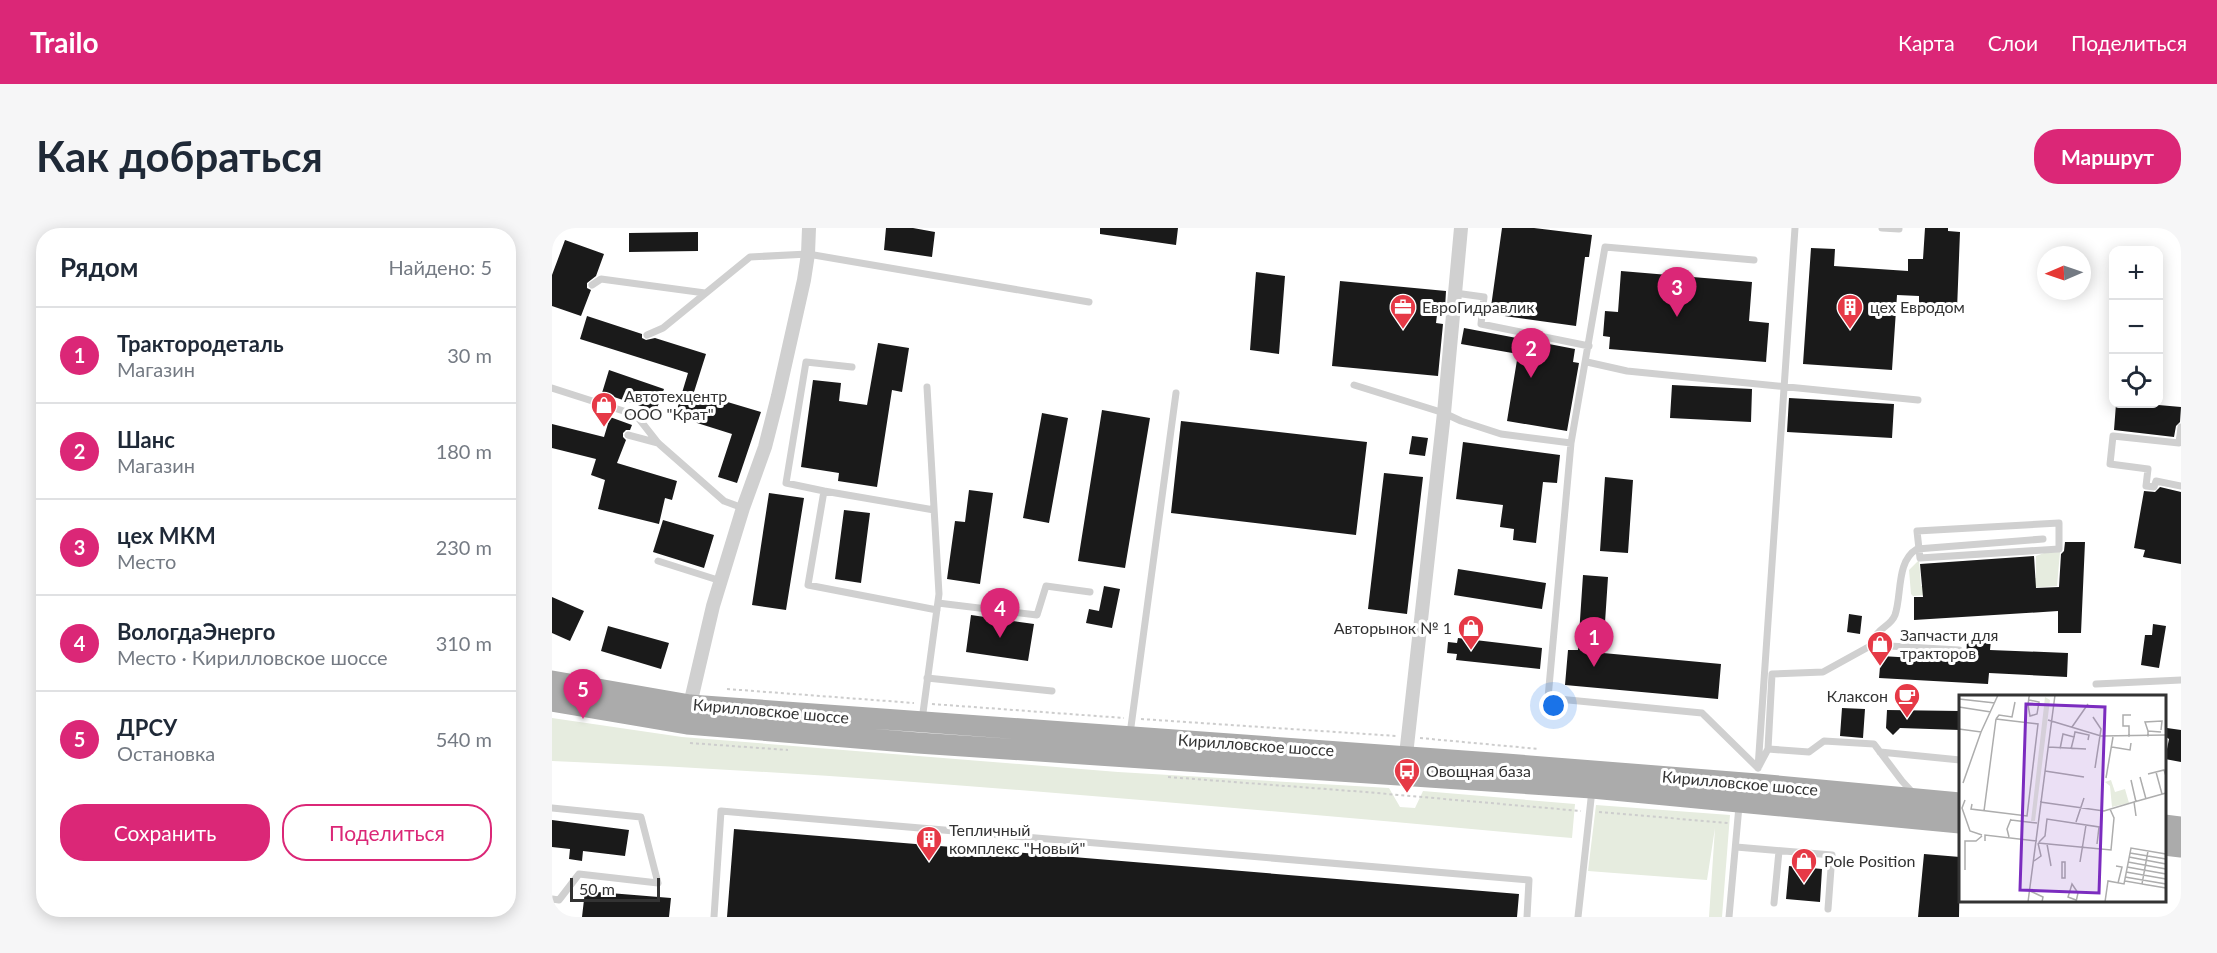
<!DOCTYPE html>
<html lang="ru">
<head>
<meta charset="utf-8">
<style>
	:root { --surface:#fff; --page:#f6f6f7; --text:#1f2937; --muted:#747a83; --line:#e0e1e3; --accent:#db2777 }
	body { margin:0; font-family:Lato,sans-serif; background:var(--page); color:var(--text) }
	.controls { position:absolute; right:18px; top:18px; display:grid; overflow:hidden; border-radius:12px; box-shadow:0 3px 15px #0003 }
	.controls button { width:54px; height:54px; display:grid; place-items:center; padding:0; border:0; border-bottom:2px solid var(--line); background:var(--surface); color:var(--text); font:30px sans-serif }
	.compass { position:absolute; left:1485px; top:18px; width:54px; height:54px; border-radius:50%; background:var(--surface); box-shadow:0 3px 15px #0003; rotate:268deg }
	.scale { position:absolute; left:18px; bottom:15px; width:90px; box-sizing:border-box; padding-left:6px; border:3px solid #333; border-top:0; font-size:16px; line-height:21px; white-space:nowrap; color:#333; -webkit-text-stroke:4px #fff; paint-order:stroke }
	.you { position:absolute; left:1002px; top:478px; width:21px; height:21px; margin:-15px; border:4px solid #fff; border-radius:50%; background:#1a73e8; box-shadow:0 0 0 9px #1a73e833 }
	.badge { display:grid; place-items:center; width:39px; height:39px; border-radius:50%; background:var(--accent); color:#fff; font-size:20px; font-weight:700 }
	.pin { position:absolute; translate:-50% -50px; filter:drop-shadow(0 2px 3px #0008) }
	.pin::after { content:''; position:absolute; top:32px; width:21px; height:18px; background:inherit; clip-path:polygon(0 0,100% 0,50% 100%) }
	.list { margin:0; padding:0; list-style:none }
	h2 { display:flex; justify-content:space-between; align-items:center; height:78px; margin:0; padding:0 24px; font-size:26px }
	h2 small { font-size:20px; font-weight:400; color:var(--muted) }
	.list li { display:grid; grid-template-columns:39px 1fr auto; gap:18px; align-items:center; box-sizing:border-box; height:96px; padding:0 24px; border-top:2px solid var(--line) }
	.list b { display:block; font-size:22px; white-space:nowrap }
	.list p { margin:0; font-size:20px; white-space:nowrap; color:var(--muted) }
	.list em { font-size:20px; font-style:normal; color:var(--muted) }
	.actions { display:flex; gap:12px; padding:18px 24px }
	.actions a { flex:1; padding:14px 0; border:2px solid var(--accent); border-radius:24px; text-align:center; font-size:21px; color:var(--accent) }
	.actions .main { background:var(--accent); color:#fff }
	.icon { flex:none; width:33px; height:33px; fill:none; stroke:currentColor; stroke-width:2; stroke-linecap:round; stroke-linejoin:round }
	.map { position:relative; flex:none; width:1629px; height:689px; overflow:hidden; border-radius:24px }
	header { display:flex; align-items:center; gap:36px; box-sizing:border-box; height:84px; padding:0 30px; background:var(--accent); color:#fff }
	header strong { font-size:28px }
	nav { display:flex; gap:33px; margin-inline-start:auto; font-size:21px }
	.intro { display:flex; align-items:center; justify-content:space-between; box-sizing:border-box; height:144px; padding:0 36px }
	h1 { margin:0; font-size:42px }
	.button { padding:15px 27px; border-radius:24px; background:var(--accent); color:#fff; font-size:21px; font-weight:700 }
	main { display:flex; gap:36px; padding:0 36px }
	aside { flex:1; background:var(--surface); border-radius:24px; box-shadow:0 3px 15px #0003 }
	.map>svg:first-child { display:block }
	.green { fill:#e6ecdf }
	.building { fill:#1a1a1a }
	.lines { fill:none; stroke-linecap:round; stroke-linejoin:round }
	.path { stroke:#cdcdcd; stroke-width:2; stroke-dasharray:3 3; stroke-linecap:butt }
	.lane { stroke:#d0d0d0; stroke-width:7 }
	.street { stroke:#d0d0d0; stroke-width:14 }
	.primary { stroke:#ababab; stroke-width:21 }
	.labels { text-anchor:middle; stroke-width:6; stroke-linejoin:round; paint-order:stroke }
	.poi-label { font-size:16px; fill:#333; stroke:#fff; text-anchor:start }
	.street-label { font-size:16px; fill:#333; stroke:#fff }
	.inset-road { fill:none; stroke:#adadad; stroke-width:1.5 }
	.view { fill:#7b2cbf; fill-opacity:0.15; stroke:#7b2cbf; stroke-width:3 }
	.inset-edge { fill:none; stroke:#333; stroke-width:3 }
</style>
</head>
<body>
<header>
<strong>Trailo</strong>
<nav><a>Карта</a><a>Слои</a><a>Поделиться</a></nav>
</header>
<div class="intro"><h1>Как добраться</h1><a class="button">Маршрут</a></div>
<main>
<aside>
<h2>Рядом<small>Найдено: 5</small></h2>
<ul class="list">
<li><span class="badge">1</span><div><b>Трактородеталь</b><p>Магазин</p></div><em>30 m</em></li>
<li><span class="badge">2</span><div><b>Шанс</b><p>Магазин</p></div><em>180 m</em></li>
<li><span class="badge">3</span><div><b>цех МКМ</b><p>Место</p></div><em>230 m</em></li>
<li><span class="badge">4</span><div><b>ВологдаЭнерго</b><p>Место · Кирилловское шоссе</p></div><em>310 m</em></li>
<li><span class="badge">5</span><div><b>ДРСУ</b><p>Остановка</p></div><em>540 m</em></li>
</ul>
<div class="actions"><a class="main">Сохранить</a><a>Поделиться</a></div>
</aside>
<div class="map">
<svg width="1629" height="689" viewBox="0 0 1629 689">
	<rect width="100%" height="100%" fill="#fff"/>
	<path class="green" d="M1508,324L1505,358L1361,368L1359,366L1357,342L1367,332L1369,358L1484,350V328L1492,325Z
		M0,490L130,509L566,544L837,560L848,579L863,580L871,563L1023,576L1020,610C680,580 341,547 0,533Z
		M1044,577L1178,587L1170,689H1157L1163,600L1155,652L1036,643Z"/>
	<path class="building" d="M334,0H361L383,4L380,29L332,22Z
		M548,0H626L624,17L548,6Z
		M950,0H982L1040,7L1037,29H1033L1024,98L938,86Z
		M1373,0H1396V3L1408,4L1405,82L1367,80V68L1345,67L1340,142L1251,136L1259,20L1283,21L1282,38L1356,43V31H1371Z
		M146,4V23L77,24V5Z
		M13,12L52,26L44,48L35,55V60L39,62L29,88L0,78V47Z
		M1069,43L1200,54L1197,93L1217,95L1214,134L1057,121L1058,109L1051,108L1053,83L1066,84Z
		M704,44L733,48L727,126L698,122Z
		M788,53L894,63L893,80L886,79L884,95L891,96L886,148L780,138Z
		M35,88L90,106V110L94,112L103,110L154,126L142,164L209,184L185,255L166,249L180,206L123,188L136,145L28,111Z
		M912,100L1023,121L1021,134L1027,135L1015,203L955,193L966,126L909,116Z
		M326,115L357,120L350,164L340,162L325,259L286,253L287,245L249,239L261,152L289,155L287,173L315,177Z
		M57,142L112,161L104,183L50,165Z
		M1120,157L1200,161L1199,194L1118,190Z
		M1237,170L1342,176L1340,210L1235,204Z
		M1564,176H1595L1629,179L1628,194L1624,198L1622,209L1562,202Z
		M550,182L598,190L573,340L526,333Z
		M490,185L516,190L497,295L471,290Z
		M58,189L80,197L78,202H74L71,205V209L74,212L65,235L125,253L120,272L113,270L107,296L46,281L53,252L39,247L44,231L0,220V196L52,209Z
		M629,193L815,214L804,307L619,285Z
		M860,208L876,210L873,228L857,226Z
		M911,214L1008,227L1005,255L991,254L984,315L961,312L962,301L948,299L951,277L904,271Z
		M832,245L871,249L855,386L816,381Z
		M1053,249L1081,252L1076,325L1048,323Z
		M1608,259L1629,264V336L1591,329L1593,322L1582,320L1592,263L1603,264Z
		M417,262L441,265L428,356L395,351L403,293L413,294Z
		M217,265L252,270L234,382L200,377Z
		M292,282L318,285L309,355L283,351Z
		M111,292L162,307L152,340L101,324Z
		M1513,314H1533L1529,405H1506V383L1362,392V369H1371L1368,336L1482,328L1484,360L1507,359L1509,326L1512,323Z
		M906,341L994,355L990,381L902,367Z
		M1031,347L1056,349L1051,425L1169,436L1166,471L1013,457L1016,422H1026Z
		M552,358L568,361L560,400L534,395L537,381L547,383Z
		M0,369L32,383L18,413L0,405Z
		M1297,386L1310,388L1308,406L1295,404Z
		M419,387L482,396L476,433L414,424Z
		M1601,396L1614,398L1607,440L1589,437L1593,407H1600Z
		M56,398L117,415L109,441L49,423Z
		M906,410L990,420L988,441L904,432L905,426L895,425L896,414L905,415Z
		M1415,411L1439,412L1438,422L1516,425L1515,449L1437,445L1436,456L1327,450L1329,428L1414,433Z
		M1290,480L1313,481L1311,510L1288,508Z
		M1335,482L1408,483V502L1348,500L1341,507L1334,500Z
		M1615,500L1629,502V534L1613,531L1617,511L1614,509Z
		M0,592L77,602L73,628L31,623L30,633L17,631L18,621L0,619Z
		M182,601L967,666L965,689H175Z
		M1372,626L1408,629L1407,689H1366Z
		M1237,638L1270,641L1268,674L1234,671Z
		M33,663L119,670L117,689H30Z"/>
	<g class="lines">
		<path class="path" d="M175,461L362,475
			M380,476L572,490
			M589,491L844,508
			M868,510L987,521
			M138,515L236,522
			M616,549L813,564L1029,583
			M1047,584L1176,595"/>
		<path class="lane" d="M1330,0L1347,1
			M1202,32L1053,19L1019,215L996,470L1150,485L1206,540
			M40,57L49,51L153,65
			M903,65L932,69L929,96L1037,118
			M95,107L111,100L198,29L256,26L537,74
			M1035,134L1075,143L1366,172
			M802,157L892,185L909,193L949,206L1019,215
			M0,160L84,187L106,215L172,273L191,280
			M1629,199L1627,215L1561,208L1558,236L1596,241L1594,258L1602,259L1604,253L1629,258
			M76,207L106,215
			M272,263L234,255L254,134L300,139
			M382,282L272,263L256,357L385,382
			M1507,295V321L1368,330L1365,303Z
			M106,333L169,353
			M386,375L485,387L494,358L538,364
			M1320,417C1324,399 1338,400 1343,387C1350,367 1344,333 1365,321L1491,311
			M375,450L500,463
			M1544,456L1629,452
			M370,492L387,366L375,159
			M578,506L624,165
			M1216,521L1220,446L1271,444L1320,417L1407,422
			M1328,524L1408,532
			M1207,538L1216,521L1257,524L1272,513L1322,516L1350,553L1362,566
			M1206,540L1243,0
			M0,580L89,589L106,655L27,646L7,672L0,671
			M1184,619L1280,627L1276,681
			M1222,675L1227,623
			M162,689L169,583L977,652L975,689
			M1026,689L1040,562
			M1177,689L1187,578"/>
		<path class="street" d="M136,485L161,378L191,280L213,219L226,168L252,52L256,26L257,0
			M853,536L892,185L909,0"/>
		<path class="primary" d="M0,453L138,477L954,536L1205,556L1408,575
			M0,473L135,496L366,515L1040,560L1408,595
			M1612,597L1629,599
			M1612,617L1629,619"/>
	</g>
	<defs>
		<g id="office-pin" transform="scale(1.35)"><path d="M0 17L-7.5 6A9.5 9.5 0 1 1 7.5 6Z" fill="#e63946" stroke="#fff"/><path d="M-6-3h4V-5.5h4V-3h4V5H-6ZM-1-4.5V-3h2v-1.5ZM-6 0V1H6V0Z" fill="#fff"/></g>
		<g id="building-pin" transform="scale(1.35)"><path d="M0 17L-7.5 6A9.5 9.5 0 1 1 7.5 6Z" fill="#e63946" stroke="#fff"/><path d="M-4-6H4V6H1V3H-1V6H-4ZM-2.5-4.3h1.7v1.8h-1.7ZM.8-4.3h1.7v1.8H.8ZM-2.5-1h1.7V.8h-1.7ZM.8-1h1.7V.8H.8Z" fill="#fff"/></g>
		<g id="shop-pin" transform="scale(1.35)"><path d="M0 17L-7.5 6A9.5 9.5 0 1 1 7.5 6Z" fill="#e63946" stroke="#fff"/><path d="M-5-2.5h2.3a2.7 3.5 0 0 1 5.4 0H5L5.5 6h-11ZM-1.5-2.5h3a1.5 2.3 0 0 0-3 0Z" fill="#fff"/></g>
		<g id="cafe-pin" transform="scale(1.35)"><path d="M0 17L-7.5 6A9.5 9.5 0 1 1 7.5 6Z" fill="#e63946" stroke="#fff"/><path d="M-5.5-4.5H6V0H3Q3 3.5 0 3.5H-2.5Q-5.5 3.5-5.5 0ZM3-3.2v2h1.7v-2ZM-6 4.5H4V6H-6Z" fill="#fff"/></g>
		<g id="bus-pin" transform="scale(1.35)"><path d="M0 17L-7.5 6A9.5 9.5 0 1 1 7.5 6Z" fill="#e63946" stroke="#fff"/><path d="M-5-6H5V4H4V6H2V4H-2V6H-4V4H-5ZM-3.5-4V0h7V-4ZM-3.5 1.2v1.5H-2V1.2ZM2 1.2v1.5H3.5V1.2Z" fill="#fff"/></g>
	</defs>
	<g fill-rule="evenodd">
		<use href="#office-pin" x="851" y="79"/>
		<use href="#building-pin" x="1298" y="79"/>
		<use href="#shop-pin" x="52" y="177"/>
		<use href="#shop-pin" x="919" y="400"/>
		<use href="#shop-pin" x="1328" y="416"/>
		<use href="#cafe-pin" x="1355" y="468"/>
		<use href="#bus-pin" x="855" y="543"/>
		<use href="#building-pin" x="377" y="611"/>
		<use href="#shop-pin" x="1252" y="633"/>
	</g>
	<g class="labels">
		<g class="poi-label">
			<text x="870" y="85">ЕвроГидравлик</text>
			<text x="1318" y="85">цех Евродом</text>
			<text x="72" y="174">Автотехцентр<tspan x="72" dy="18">ООО "Крат"</tspan></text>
			<text x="900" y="406" text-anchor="end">Авторынок № 1</text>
			<text x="1348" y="413">Запчасти для<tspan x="1348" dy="18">тракторов</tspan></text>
			<text x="1336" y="474" text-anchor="end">Клаксон</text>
			<text x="874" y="549">Овощная база</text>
			<text x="397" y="608">Тепличный<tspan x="397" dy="18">комплекс "Новый"</tspan></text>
			<text x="1272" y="639">Pole Position</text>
		</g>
		<g class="street-label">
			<text transform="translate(219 483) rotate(5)" y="6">Кирилловское шоссе</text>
			<text transform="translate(704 517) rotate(4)" y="6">Кирилловское шоссе</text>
			<text transform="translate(1188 555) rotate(5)" y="6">Кирилловское шоссе</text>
		</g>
	</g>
	<g transform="translate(1407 467)">
		<rect width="207" height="207" fill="#fff"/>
		<path d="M86,2L91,5L76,126H72ZM152,85L156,97L166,94L170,108L153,112L151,91L146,87Z" fill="#e6ecdf"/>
		<path class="inset-road" d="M0,4L36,8M70,5L80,7L78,19L71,21L69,10L70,2L71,0M0,12L32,17M134,22L142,34L136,73M37,24L40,20L53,22L56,7M89,25L142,41L207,40M113,32L129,9M0,34L22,37L39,0M189,36L186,27L203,26L202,35M115,42L116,37L130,40L129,45M170,42V31H164V20H172M189,42V36L202,37M89,52L127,54M153,52L171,55L172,48M101,54L104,39L115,42L112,54M86,76L125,82M197,77L203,99M189,79L205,75L207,81M181,82L187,104M147,83L154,42M172,85L177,107M4,88L22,37M6,105L3,113L11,136L23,140M81,107L145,116L175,107L177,121M175,107L207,98M13,109L12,114L68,121L79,29L37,24M25,116L37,24M52,125L78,128M117,127L125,103M50,142L48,134L52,124M26,146V140L78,146M80,147L86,141L88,124L140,132L138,149M79,148L152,155L155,123L151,114M88,149L92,171M171,158L207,164M170,162L207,169M75,166L82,161L79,148M103,167H106V183H103ZM121,167L127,130M169,167L207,174M157,171L163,172L159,188M168,172L207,179M6,175V146H17L23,141M167,177L207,184M166,182L207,189M166,186L183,189L189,156M183,189L207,193M71,196L84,202L83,207M69,207L96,0M117,207L119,198L113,189L109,202L117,205M146,207L149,186L165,189L172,153L207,159"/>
		<path class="view" d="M67,9L146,12L140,198L61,195Z"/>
		<rect width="207" height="207" class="inset-edge"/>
	</g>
</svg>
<div class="controls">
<button>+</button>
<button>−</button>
<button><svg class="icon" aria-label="locate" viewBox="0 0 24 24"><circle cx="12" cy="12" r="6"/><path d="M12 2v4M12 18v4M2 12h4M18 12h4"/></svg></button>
</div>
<svg class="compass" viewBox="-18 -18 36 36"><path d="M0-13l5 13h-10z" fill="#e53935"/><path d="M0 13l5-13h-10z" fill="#747a83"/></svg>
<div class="scale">50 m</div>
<div class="you"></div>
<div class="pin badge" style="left:1042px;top:439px">1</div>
<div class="pin badge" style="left:979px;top:150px">2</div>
<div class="pin badge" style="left:1125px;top:89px">3</div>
<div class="pin badge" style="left:448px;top:410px">4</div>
<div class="pin badge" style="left:31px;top:491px">5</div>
</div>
</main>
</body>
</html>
